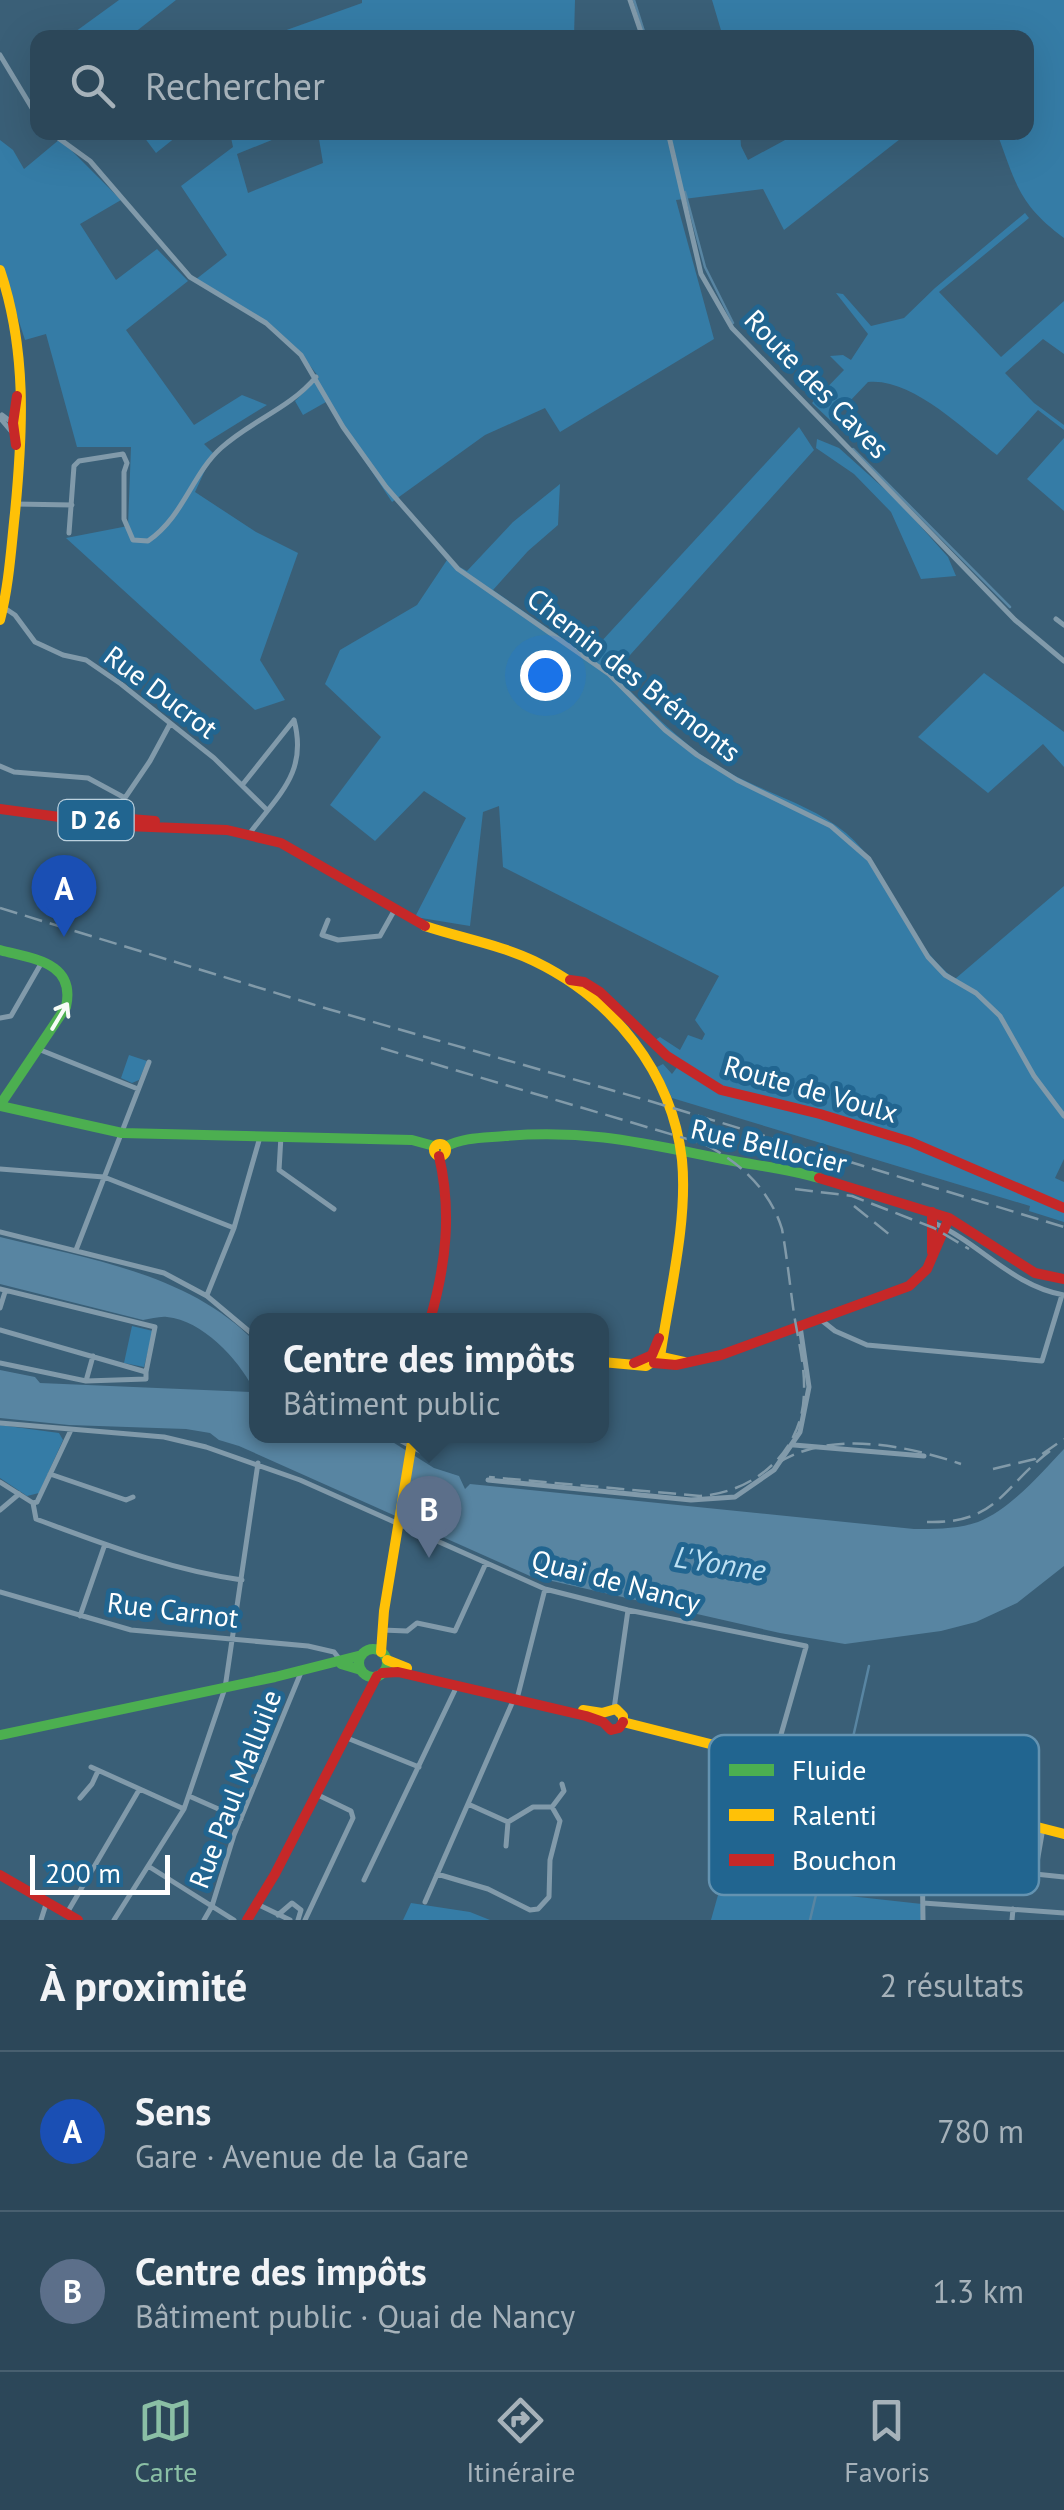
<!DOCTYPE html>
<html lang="fr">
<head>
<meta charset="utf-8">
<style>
	:root { --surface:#2c4759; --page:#385162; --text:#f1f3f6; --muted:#a6b2ba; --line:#485f6f; --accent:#8abfa5 }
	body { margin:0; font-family:"PT Sans",sans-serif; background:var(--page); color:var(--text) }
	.scale { position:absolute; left:30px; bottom:25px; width:140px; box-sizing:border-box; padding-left:10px; border:5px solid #fff; border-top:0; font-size:28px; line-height:35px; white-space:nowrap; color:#fff; -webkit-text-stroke:8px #216590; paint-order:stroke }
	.you { position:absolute; left:545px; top:675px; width:35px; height:35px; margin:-25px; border:8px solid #fff; border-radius:50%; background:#1a73e8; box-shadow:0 0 0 15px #1a73e833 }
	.badge { display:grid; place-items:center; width:65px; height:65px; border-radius:50%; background:var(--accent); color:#fff; font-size:32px; font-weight:700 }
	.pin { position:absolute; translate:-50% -82px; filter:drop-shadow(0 2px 5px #0008) }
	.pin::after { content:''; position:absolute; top:52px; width:35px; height:30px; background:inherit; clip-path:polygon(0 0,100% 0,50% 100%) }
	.popup { position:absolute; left:249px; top:1313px; width:360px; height:130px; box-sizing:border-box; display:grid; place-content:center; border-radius:20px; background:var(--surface); filter:drop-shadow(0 2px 8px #0005); font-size:32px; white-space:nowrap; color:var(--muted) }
	.popup b { font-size:38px; color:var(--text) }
	.popup::after { content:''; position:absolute; left:50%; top:100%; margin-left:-20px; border:20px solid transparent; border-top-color:var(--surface) }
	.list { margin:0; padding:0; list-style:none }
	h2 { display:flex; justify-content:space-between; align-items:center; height:130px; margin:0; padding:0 40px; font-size:42px }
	h2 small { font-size:32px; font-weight:400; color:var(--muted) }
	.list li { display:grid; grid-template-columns:65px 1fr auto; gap:30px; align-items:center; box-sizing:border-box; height:160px; padding:0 40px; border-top:2px solid var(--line) }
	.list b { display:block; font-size:38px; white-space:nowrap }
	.list p { margin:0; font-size:32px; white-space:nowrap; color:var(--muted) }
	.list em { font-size:32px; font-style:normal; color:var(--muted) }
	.icon { flex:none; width:55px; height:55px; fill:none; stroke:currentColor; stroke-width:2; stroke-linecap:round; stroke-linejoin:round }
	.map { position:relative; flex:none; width:1064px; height:1920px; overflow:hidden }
	.search { position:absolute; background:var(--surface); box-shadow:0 10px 40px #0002; left:30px; right:30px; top:30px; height:110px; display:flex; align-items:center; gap:25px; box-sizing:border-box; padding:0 35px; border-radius:20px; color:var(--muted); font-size:38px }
	.sheet { height:450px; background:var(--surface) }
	nav { display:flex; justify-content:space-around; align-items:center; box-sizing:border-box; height:140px; border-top:2px solid var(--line); background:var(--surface); font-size:28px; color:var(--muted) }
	nav a { display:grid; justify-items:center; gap:5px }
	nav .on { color:var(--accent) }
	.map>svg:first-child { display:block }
	.green { fill:#357ca6 }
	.water { fill:#5885a2 }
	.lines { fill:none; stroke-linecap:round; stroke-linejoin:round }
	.stream { stroke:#5885a2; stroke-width:2.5 }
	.street { stroke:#819aaa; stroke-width:5 }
	.fast { stroke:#4caf50; stroke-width:10 }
	.slow { stroke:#ffc107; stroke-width:10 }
	.jam { stroke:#c62828; stroke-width:10 }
	.rail { stroke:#819aa9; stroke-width:2.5; stroke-dasharray:18 8; stroke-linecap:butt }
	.oneway { stroke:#f6fbf6 }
	.labels { text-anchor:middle; stroke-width:10; stroke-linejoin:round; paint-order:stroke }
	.shield { fill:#216590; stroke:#bcd1de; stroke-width:2.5 }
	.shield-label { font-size:25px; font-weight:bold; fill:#fff }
	.street-label { font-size:28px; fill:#fff; stroke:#216590 }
	.water-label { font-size:30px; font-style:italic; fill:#bde0f3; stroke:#216590 }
	.key { fill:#216590; stroke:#6493b1; stroke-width:2.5 }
	.key-label { font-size:28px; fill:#fff }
</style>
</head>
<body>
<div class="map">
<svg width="1064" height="1920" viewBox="0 0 1064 1920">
	<rect width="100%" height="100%" fill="#3a5f77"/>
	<path class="green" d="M119,0H176L129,37H68Z
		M362,0H575L574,37H283L281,32L362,3Z
		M712,0H1064V238C1018,204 1016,183 997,133L1026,132V38L723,37Z
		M909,132L784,230L763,189L676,200L714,339L560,432L545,408L485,435L392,502L326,402L303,415L295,401L319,377C280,326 249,311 195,280L227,255L181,186L233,147L230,133H289L237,154L248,193L323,163L318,133H740L741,146L748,160L798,133Z
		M141,133H181L156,153Z
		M60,139L121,200L80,224L116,280L157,249L188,281L126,330L194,425L242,395L267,405L204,444L213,453L195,492L256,532L298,553L260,660L285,700L255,710L66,538L128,526L131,447H77L46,334L25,340L11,297L0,280V140L13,150L24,169Z
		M1025,213L1029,218L939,292L1001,357L1064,301V354L1043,339L1005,373L1034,403L1064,425V430L1038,410L997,455C963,429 911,377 868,382L831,421L812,403L844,370L830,356L843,355L851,360L868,334L836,293L843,294L871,326L904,318L935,288Z
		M799,427L814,450L613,674C650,710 684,748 730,773C768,794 812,805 846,833C893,873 905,942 955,979L1064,886V1159L1055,1178L1064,1182V1222L1029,1211L1030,1206L672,1098L657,1067L663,1064L672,1074L681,1062L655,1040L660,1037L680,1050L688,1035L702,1040L705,1034L695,1020L719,976L503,867L499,806L483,812L470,926L415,917L466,818L424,791L375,841L330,805L381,737L325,684L340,650L417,605L447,560L467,571L513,522L560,484L558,525L528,551L493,590L588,656Z
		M1064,438V511L1027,479Z
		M817,439L839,448L898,501L948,557L956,576L921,579L891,512L854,474L816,448Z
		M984,673L1064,732V767L1043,744L988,793L918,737Z
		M129,1055L147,1061L139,1080L132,1083L121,1078Z
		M132,1326L153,1331L144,1367L124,1363Z
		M0,1425L59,1433L63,1440L39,1493L27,1496L0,1478Z
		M791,1771L848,1784L822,1893L922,1904V1920H711L725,1870L764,1881Z
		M411,1903L470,1912L490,1920H403Z"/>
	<path class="water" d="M0,1237C89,1259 191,1274 256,1343V1436H383L434,1468L459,1476L465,1489L470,1484L914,1529C935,1529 958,1529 978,1522C1011,1509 1040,1474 1064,1449V1566L1017,1603L976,1622L941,1631L845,1644L780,1633L530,1576L239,1446L219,1440L210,1433L186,1429L69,1425L0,1418V1370L35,1377L40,1383L251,1392L253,1388C238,1359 202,1320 167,1317C160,1316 151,1319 143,1320L0,1284Z"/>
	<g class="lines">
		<path class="stream" d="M634,0L646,38
			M685,192L705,267L733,323
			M853,449L1010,607
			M845,1773L869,1666
			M810,1920L843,1781"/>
		<path class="street" d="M630,0L643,38
			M0,55L38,118
			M50,132L90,161L190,277L266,323L301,355L343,427L386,487L458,569L609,674L665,730L697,755L737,780L831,826L869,859L928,957L945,975L976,993L1000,1016L1034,1076L1064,1116
			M668,132L701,274L732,328L1015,620L1064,661
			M2,415L14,424
			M0,418L11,431
			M15,504L72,505
			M69,533L74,466L79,461L123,454L127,463L124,472V519L133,540L148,541C184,516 192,474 221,448C252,420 289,409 316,377
			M3,607L15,615L35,642L63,655L86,660L121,684L214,758L267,810
			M1056,619L1064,625
			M0,766L14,772L88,778L125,798
			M243,784L294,720
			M112,817L150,761L170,724
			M250,833C279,794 308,772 294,720
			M328,920L322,935L338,940L380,936L394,911
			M0,1018L11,1016L42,962
			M38,1049L138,1089
			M281,1136L279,1170L334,1209
			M0,1169L104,1177L234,1228
			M934,1223C980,1243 1012,1286 1064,1295
			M0,1232L164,1273L207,1296L256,1337
			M76,1250L149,1062
			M0,1289L155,1327L146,1372
			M207,1295L234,1228L260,1137
			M0,1308L5,1292
			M820,1319L835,1331L867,1345L1042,1361L1062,1295
			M0,1330L146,1372
			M0,1363L86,1381L146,1379V1372
			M86,1381L93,1356
			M0,1423L164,1437L206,1447L300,1480L545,1589L628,1610L806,1646
			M392,1436L424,1453L430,1440
			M794,1445L924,1456
			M50,1474L126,1500L133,1497
			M488,1480L691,1500L735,1497L774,1470L800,1432L809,1387L800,1326
			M0,1482L33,1503
			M33,1503L36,1519C104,1544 170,1570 242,1580
			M33,1503L37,1502L70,1432
			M0,1510L19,1494
			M0,1592L131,1630L308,1646L334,1652L341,1661
			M80,1616L105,1544
			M382,1630L407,1631L417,1623L455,1631L486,1563
			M518,1695L545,1589
			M614,1709L628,1610
			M347,1738L419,1767
			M774,1759L806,1647
			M91,1767L184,1809
			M189,1796L241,1819
			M80,1798L92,1784L98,1771
			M552,1807L564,1791L562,1784
			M506,1846L508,1822
			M962,1847L1035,1874L1064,1877
			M148,1866L234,1920
			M437,1874L488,1889L530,1910L538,1909L549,1897L550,1860L560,1821L552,1807H533L508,1822L468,1804
			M1035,1874L1043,1828
			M364,1880L456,1688
			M425,1902L513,1701
			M923,1903L1064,1913
			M257,1904L290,1920
			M67,1913L139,1790
			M278,1915L292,1903L301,1910L298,1920
			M41,1920L47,1901
			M114,1920L184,1809L225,1688L258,1463
			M204,1920L212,1906L234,1835L302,1670
			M305,1920L353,1818L351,1811L318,1795
			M923,1920L922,1848L932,1808
			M1012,1920L1013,1909"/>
		<path class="fast" d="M0,950C33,959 76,962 66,1007L0,1105
			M0,1106L122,1133L412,1140L434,1146
			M445,1147C464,1137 484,1138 505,1136C591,1129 646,1144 728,1160C759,1166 788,1169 819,1178
			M359 1663a14 14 0 1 1 28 0a14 14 0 1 1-28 0Z
			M341,1664L361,1670
			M0,1735L275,1677L362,1655"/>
		<path class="slow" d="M0,270C27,350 23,430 15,513C11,549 9,585 0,620
			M425,926C461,938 501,945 534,961C613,999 672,1072 682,1160C688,1221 669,1296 660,1357L646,1366L602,1362
			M434 1150a6 6 0 1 1 12 0a6 6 0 1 1-12 0Z
			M657,1356L684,1362
			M381,1652L384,1611L413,1436
			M387,1660L407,1668
			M583,1710L602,1713L616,1709L623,1716V1722
			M623,1722L927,1799L936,1795L940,1802L1064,1834"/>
		<path class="jam" d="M16,445L13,423L17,396
			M0,809L126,826L227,830L281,843L425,926
			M106,817L155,821
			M570,980L584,982L600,992L667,1056L721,1090L820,1114L911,1142L1064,1208
			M819,1178L949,1218L1035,1273L1064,1279
			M932,1212V1252
			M430,1320C446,1265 452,1212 439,1156
			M634,1363L652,1355L659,1338
			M654,1363L676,1365L721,1355L909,1286L927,1269L949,1218
			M382,1673L398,1672L586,1716L603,1722L611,1730L619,1728L623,1722
			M0,1875L78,1920
			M247,1920L275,1874L377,1676"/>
		<path class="rail" d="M0,908L328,1009L653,1102L1064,1227
			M381,1048L704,1144C740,1162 770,1190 782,1229C787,1257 790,1286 794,1314C798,1339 805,1366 804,1391C804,1449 757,1492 700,1496L489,1477
			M795,1189L852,1196L934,1228L969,1249
			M854,1206L890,1235
			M778,1463C830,1430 906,1445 961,1464
			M993,1469L1035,1459L1064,1439
			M927,1522C998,1524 1002,1487 1050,1451"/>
	</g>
	<defs><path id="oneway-shaft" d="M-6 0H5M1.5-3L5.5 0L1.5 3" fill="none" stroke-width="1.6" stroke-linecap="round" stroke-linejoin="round" transform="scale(2.5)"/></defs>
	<use class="oneway" href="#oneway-shaft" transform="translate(60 1016) rotate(-59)"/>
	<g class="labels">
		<rect class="shield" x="58.5" y="800" width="75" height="40" rx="8"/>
		<g class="shield-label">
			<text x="96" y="829">D 26</text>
		</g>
		<g class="street-label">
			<text transform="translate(817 384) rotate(46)" y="10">Route des Caves</text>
			<text transform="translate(634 675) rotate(38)" y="10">Chemin des Brémonts</text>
			<text transform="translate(161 692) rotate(37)" y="10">Rue Ducrot</text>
			<text transform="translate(811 1089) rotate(16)" y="10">Route de Voulx</text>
			<text transform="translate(769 1146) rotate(13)" y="10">Rue Bellocier</text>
			<text transform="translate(616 1581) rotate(15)" y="10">Quai de Nancy</text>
			<text transform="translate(173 1610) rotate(7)" y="10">Rue Carnot</text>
			<text transform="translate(235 1789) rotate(-69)" y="10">Rue Paul Malluile</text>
		</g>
		<g class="water-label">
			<text transform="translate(720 1564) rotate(9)" y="10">L'Yonne</text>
		</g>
	</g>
	<rect x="709" y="1735" width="330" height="160" rx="15" class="key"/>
	<rect x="729" y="1764" width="45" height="12" fill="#4caf50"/>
	<rect x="729" y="1809" width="45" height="12" fill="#ffc107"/>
	<rect x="729" y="1854" width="45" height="12" fill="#c62828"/>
	<g class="key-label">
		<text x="792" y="1780">Fluide</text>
		<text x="792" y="1825">Ralenti</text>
		<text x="792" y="1870">Bouchon</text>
	</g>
</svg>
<div class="scale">200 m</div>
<div class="you"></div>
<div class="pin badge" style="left:64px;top:937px;background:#1a4fb4">A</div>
<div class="pin badge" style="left:429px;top:1558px;background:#5c6f8a">B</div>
<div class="popup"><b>Centre des impôts</b>Bâtiment public</div>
<div class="search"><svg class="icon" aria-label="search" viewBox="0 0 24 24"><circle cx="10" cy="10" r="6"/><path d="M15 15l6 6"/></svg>Rechercher</div>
</div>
<section class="sheet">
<h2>À proximité<small>2 résultats</small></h2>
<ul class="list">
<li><span class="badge" style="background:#1a4fb4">A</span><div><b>Sens</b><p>Gare · Avenue de la Gare</p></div><em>780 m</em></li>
<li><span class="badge" style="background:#5c6f8a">B</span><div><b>Centre des impôts</b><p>Bâtiment public · Quai de Nancy</p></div><em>1.3 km</em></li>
</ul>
</section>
<nav>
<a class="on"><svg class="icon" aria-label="map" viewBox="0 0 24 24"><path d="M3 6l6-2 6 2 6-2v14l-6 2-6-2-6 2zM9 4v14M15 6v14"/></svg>Carte</a>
<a><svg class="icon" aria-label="directions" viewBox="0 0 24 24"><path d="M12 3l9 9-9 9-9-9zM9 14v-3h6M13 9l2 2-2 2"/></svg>Itinéraire</a>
<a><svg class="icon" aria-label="saved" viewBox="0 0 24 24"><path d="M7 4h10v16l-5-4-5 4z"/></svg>Favoris</a>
</nav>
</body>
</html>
